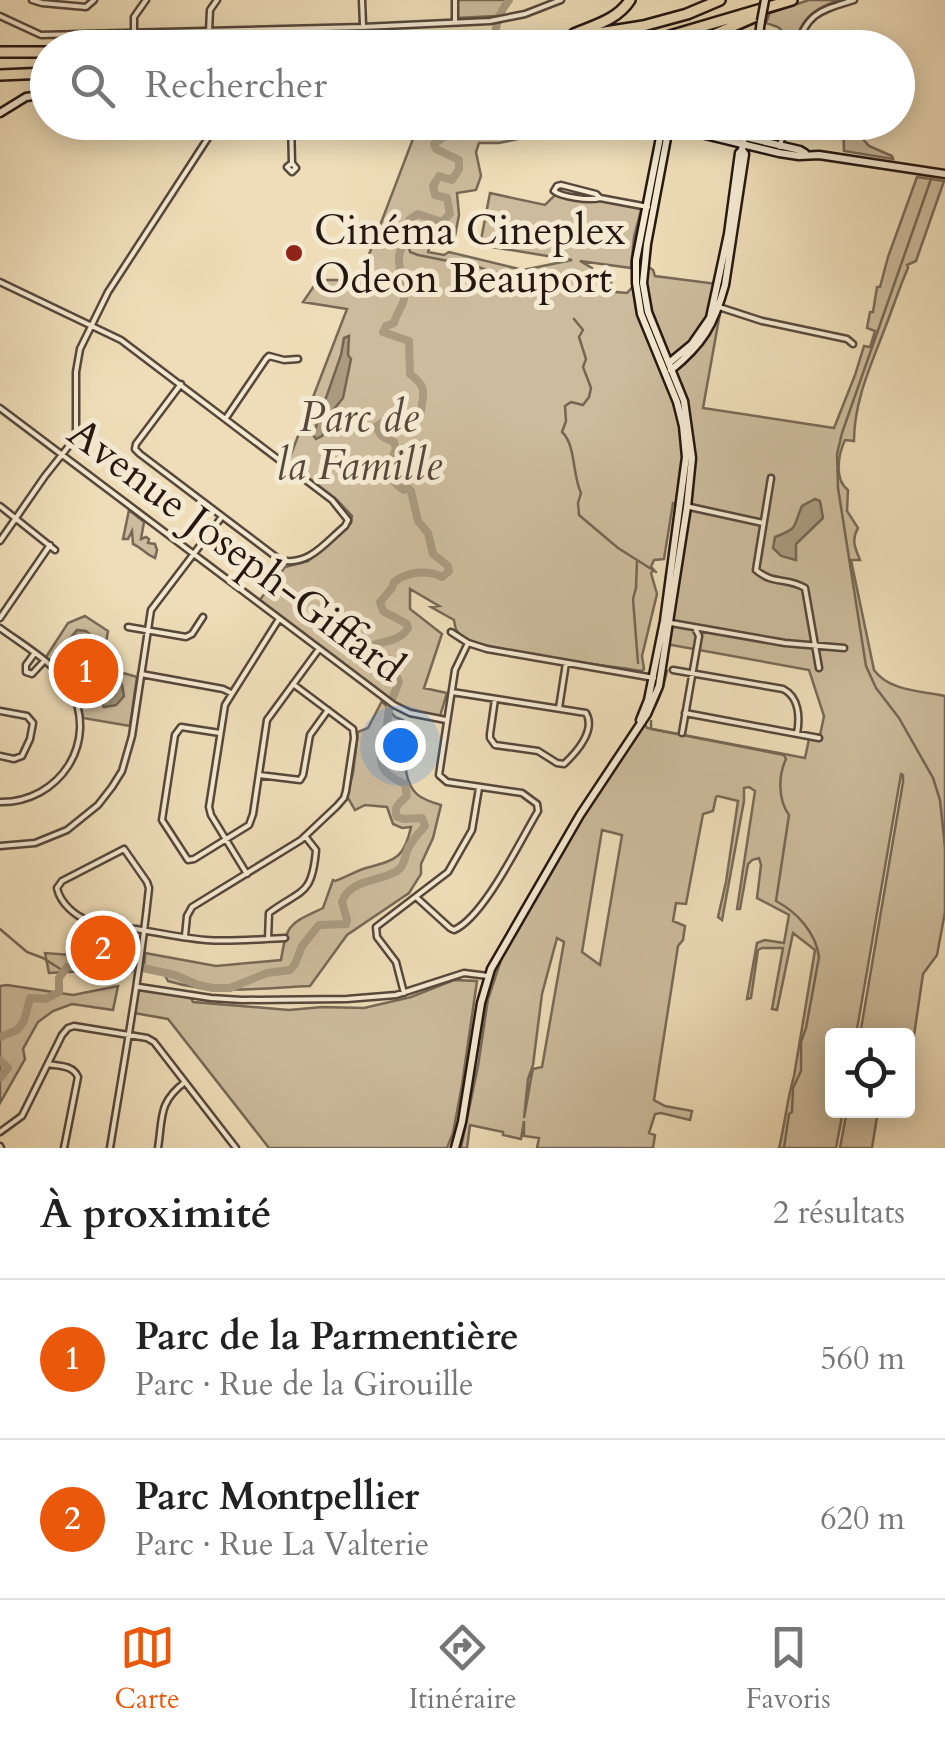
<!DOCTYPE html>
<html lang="fr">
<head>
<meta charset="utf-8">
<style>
	:root { --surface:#fff; --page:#f6f6f6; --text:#222; --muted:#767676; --line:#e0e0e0; --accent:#ea580c }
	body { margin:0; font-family:Cardo,serif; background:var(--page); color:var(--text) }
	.controls { position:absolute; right:30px; bottom:30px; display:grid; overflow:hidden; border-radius:10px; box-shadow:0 5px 25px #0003 }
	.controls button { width:90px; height:90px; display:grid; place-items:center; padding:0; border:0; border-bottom:2px solid var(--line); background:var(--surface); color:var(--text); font:50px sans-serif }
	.you { position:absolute; left:400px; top:745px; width:35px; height:35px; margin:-25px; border:8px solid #fff; border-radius:50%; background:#1a73e8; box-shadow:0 0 0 15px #1a73e833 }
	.badge { display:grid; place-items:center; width:65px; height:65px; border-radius:50%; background:var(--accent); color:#fff; font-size:32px; font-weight:700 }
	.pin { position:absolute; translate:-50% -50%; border:5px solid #fff; box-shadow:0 2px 10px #0006 }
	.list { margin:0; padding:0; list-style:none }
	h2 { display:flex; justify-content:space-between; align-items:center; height:130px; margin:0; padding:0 40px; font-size:42px }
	h2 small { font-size:32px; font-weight:400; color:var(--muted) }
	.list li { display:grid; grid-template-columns:65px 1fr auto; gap:30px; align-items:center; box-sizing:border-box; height:160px; padding:0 40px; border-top:2px solid var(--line) }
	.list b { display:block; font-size:38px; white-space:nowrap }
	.list p { margin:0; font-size:32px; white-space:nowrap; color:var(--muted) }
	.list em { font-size:32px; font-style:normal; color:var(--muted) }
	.icon { flex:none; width:55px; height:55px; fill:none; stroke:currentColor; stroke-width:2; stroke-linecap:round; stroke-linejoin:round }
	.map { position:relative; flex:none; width:945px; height:1148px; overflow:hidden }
	.search { position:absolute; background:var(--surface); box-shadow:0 5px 25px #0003; left:30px; right:30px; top:30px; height:110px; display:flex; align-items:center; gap:25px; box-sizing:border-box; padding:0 35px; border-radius:55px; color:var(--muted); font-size:38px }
	.sheet { height:450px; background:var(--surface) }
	nav { display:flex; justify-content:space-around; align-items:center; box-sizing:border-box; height:140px; border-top:2px solid var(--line); background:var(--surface); font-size:28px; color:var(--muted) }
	nav a { display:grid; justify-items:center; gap:5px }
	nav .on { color:var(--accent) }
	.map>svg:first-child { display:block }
	.green { fill:#ccbb9c; stroke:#786956; stroke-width:2.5; fill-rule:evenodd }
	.water { fill:#aa9a7f; stroke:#756653; stroke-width:2.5 }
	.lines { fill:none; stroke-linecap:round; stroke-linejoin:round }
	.stream { stroke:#756653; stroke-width:2.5 }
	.river { stroke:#aa9a7f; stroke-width:8 }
	.street-casing { stroke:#57483b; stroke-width:9 }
	.secondary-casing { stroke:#251711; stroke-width:11 }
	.highway-casing { stroke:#251711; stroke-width:14 }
	.street { stroke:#f4e9d1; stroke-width:4 }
	.secondary { stroke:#f4e9d1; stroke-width:6 }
	.highway { stroke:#eeddb8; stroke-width:9 }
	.secondary-bridge-casing { stroke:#251711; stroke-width:11; stroke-linecap:butt }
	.secondary-bridge { stroke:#f4e9d1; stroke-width:6 }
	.poi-dot { fill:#8f2418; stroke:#f4e9d1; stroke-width:4 }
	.labels { text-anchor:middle; stroke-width:10; stroke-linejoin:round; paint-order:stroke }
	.poi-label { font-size:42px; fill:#251711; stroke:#f4e9d1; text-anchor:start }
	.park-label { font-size:42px; font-style:italic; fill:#57483b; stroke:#f4e9d1 }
	.street-label { font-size:42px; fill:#251711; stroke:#f4e9d1 }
</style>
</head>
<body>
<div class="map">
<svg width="945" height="1148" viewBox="0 0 945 1148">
	<rect width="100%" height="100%" fill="#eeddb8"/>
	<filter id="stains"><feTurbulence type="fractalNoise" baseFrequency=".002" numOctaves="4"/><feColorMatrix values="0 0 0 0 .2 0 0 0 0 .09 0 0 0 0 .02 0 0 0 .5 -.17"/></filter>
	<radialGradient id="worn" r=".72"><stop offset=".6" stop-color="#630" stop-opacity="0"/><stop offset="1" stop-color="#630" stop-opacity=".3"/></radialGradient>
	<path class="green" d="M458,0H508L496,16L457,18Z
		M809,0H839C816,8 800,18 796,43L778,27L766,23L769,15L767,14Z
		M530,122L531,126L523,138L499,143H479L476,152L481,176L476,190L457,193L459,215L455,236C440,234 432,237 428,252L444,255L449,252L523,270L572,260L480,245L490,193L545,205L556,194C585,199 613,200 642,206L634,237L631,268L580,261L592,268V275L596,279L606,280L609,274H612L611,285L616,292L627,293L636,283L641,314L658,355L663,351L648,312L644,264L653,270L655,276L725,285L703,408L834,428L855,375L864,346L870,347L875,331L867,328L870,312H873L877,287H880L888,257L917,177L944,181L916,261L907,265L908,268C899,288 893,308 885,328C871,365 854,401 854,441L845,440C838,455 834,480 848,490L847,511L858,528C851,540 855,548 860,560H851L874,670C889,691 921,691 945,696V912L937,955L923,974L911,1056H908V1036L860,1035L903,782V775L901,774L856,1035L832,1036V1110L843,1111L836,1148H779C785,1124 787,1099 794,1076L815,950L793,933L777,1010L772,1009L783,948H762L758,950L751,998L747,999L757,943L765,940L784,943L789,915L757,898L761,865L759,858L752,860L748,864L740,909H737L755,791L749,787L744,788V801L722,920L718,917L726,882L738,801L718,796L716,797L713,811L703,814L686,904L676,903L673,921L685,926L683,940L678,946L654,1100L665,1106L692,1111L690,1120L661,1113L655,1114L649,1133L655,1135L653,1148H537L539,1138L524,1136V1121L521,1139L503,1135V1132L470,1125L467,1148H461L478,1066L488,999L503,954L582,816L650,714L657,700L665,671H667C663,692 656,706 645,724L647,728L805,758L809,739L819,740L824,716L809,670L666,644L687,507L673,503L664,559L654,560L651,567L654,570L651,573L657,594L642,656L644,669L642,671C608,665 482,653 460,635C455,630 455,626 454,620L431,607L439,606L410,589V609L442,634L424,688L447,693L440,716L403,708L259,601L285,567L308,561L351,523L352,516L337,500L288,462L347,309L303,302L318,280H355L357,286L419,123ZM602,830L622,835L600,965L582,952ZM557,938L564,942L542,1067L533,1069L532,1073L524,1118L528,1079L533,1065L542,994Z
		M843,123H849L869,146L892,156L893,159L844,151Z
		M129,510L144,522L141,539L146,537L149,539L148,543L155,544L157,550L155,558C145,554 141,547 133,544L132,531L128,539H123Z
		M85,616L108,631L102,667L137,677L130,726L83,718C77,689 67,676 46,657L68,623Z
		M382,701L395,717L403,720L399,756L411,762L406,771C410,794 420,799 441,805L433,838L421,864V874L409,893L347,935L310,986C263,988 213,995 168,981L163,972L144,967L145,953L216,966L281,960C287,922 290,924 323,908L333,880L335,881C346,877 356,871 366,868C395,860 404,859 411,827L402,828L393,824L387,807L365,805L355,810L347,796L353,773L358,732L368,728Z
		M83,922L97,927L135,932L137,935L131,972L108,970L49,973L45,953L71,955V934Z
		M454,980L477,981L462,1085L453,1133L447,1148H269L168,1019L134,1013L138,992L142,988L191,998L193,1002L289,1010L322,1007L364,1008L411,997Z
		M7,985L73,995L118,986L113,1010L72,1004L53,1011L38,1022L23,1049L25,1059L0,1103V986Z
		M847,1110L878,1111L872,1148H840Z"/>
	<path class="water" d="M349,336L348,355L351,359L343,398L327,418L326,429L322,436L316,439L313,435L341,355L344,338Z
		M815,499L820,501L823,518L796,544V560L781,556L773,548L775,537C800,527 792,528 802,506Z
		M77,630L86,631L94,638L107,671L122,685L124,696L116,705L104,707L90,680L91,673L70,648L68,641Z"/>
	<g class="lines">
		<path class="stream" d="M931,179L842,433L837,454L838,488L866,666L876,688L899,718L933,778L940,800L945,847
			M407,239L410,252L418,255L478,267L528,283L553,287
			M574,319L583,330L579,337L586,359L583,367L591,388L589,397L583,405L571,402L565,406L566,421L562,432C576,445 572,474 581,493L578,503L579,515L618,548L656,572
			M637,561L636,588L633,599L638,663
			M651,721V729L784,755L786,759C778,776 778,800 789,815L776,901C797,912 816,933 819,957L806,1028L801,1042V1071L793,1088L792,1112L789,1114L784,1148
			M0,929L27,952L43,958L62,970"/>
		<path class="river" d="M494,48C494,30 498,14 509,0
			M494,122L508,129L516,126L518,122
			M393,697L399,682L390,660L385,657L378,658L374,664L364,655L366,648C380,640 398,644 408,628L407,624L383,611L380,602L392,588L394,582C407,572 427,569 442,577L449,571L448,566L433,554L428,533L418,521L411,491L408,488L404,490C387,480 388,465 396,449L394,442C385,438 379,437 377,426C391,415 406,420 421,411C424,392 427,387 410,374L409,341L383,332L386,326L394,323C396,314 402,308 404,299C406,285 398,271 399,257C400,249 406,240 407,234C408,221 405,222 418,214L442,222L450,214L447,198L435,195L433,186L439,176L452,180L459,169V160L436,149L434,144L465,122
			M143,968L175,975L198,985L213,988H230L267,973L290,970L295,964L302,946L319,925L346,924L347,920L342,902C350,879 377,882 395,872C406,867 404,854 410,845C414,838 420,832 425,826L422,818L404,819L397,817C393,806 400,803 407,796L405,784C377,772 378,762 385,735C387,726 388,718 389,709
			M0,1037L17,1030L24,1021L30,998L46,999L59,992V978L67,967L104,964L134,968
			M0,1060L8,1068L0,1078"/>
		<g class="street-casing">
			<path id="street" d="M32,0L42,3L86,7L94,0
				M362,0L363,25
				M0,16L41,35L363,27L490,21L525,14L561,0
				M455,20V0
				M134,31V17L146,0
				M209,31L210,10L217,0
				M797,48C806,12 823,10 854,0
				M291,122L292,163L287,167L292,172L296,168L292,163
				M780,147L785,122
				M600,198L596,194L561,185L557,186L554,191C562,197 589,201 600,198L648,207
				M0,282L121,340L332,500L348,520L345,526C325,543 308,567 280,560L140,454L135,449L136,444L181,384
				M719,307L762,321L847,339L853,344
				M0,408L394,705L410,713L446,720
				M226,418L266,359L269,356L284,360L298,359
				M771,478L756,570C773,585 787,577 805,588L819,668
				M0,506L55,550
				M690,507L763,523
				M0,541L45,476L76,437V372L80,349L108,292L208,138L213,122
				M0,618L50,545
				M671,623L785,643L844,648
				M128,627L186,637L192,634L203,617
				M0,628C23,645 55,663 70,688C100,742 59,803 0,802
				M451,632L468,643L487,649L654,678
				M34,654L26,665V672L32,674L44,661
				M673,670L783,689C799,697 800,717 797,734
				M141,674L223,689L231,693
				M452,692L586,713C596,730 577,752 564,764L557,763L538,751L495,745L490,738V734L495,699
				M559,708L566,663
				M0,711L27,716L33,723L30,739L22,756L14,759L0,756
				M685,713L819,738
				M220,733L181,727L175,735L162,820L188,860L194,859L249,825L253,814L267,720L319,649
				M682,733L699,636L696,630
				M259,775L300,780L303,775L310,735L328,710
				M0,846L35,843L67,830L98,805L112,787L122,771L132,736L151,610L221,518
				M247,874L211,815L209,807L225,705L279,619
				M416,897L450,928L454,930C484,917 520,841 538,811L537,804L522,793L447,782L439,775L455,670L468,643
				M185,936L187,916L192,907L301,840L337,806L344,798L346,791L354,738L353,729L293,684
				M268,939L269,913C301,889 312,897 316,850L305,836
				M139,987L211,998L242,1000L347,999L396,995L464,973L488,976
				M404,993L396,962L377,937L376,927L448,872L472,830L479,788
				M48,1064C59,1066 73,1065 78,1077L64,1148
				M0,1132L22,1116L62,1035L68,1028L74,1026L147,1038L154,1042L236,1148
				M0,1146L1,1148
				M110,1148C124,1062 140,975 149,888L147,882L124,849L62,881L57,888C60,903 75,916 89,921C103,926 120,927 136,929C159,933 183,938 206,940C232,942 259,939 285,938
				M158,1148C163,1116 158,1103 185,1082"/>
		</g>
		<g class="secondary-casing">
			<path id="secondary" d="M757,48L761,21
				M0,113L26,97L48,94
				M652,122L779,153L799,156L819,155L945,174
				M681,122L800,150L805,153
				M669,363L692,344L710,318L728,234L739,153L742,150
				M671,370C703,344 714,325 725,285L745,154L742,150L746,122
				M640,720L648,700L664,621L686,457L683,426L677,402L641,314L636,283V260L663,122
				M455,1148L462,1122L481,1003L491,969L580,815L647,714L659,686L687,507L692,458L684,401L648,312L643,283L647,244L670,122"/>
		</g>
		<g class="highway-casing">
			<path id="highway" d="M574,34C595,25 617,20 630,0
				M206,48L561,39L643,26L687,14L720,0
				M629,48L792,0
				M694,48L706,38L754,17
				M0,52H48
				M0,75L48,73"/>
		</g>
		<use href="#street" class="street"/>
		<use href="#secondary" class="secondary"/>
		<use href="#highway" class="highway"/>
		<g class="secondary-bridge-casing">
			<path id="secondary-bridge" d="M761,21L765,0"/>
		</g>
		<use href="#secondary-bridge" class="secondary-bridge"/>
	</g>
	<circle class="poi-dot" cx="294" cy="253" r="10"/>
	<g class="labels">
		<g class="poi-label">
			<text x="314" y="244">Cinéma Cineplex<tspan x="314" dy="48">Odeon Beauport</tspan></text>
		</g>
		<g class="park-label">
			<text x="359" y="431">Parc de<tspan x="359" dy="48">la Famille</tspan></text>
		</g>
		<g class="street-label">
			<text transform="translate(237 549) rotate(37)" y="15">Avenue Joseph-Giffard</text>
		</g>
	</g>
	<rect width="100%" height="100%" filter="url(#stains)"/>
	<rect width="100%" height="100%" fill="url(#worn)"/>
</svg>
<div class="controls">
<button><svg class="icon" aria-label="locate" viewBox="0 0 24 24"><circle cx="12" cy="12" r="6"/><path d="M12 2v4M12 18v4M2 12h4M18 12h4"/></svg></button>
</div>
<div class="you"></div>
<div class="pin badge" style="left:86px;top:671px">1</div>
<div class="pin badge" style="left:103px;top:948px">2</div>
<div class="search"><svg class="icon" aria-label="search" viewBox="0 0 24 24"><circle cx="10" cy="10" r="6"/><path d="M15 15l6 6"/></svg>Rechercher</div>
</div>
<section class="sheet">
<h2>À proximité<small>2 résultats</small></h2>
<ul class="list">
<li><span class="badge">1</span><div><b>Parc de la Parmentière</b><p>Parc · Rue de la Girouille</p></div><em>560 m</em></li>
<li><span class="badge">2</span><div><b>Parc Montpellier</b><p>Parc · Rue La Valterie</p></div><em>620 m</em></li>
</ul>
</section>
<nav>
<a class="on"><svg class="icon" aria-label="map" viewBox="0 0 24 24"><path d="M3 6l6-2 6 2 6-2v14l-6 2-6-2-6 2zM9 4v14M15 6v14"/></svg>Carte</a>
<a><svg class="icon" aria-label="directions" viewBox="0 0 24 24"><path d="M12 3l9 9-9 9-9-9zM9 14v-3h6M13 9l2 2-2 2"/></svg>Itinéraire</a>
<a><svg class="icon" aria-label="saved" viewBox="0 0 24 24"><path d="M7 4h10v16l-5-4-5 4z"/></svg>Favoris</a>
</nav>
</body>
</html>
